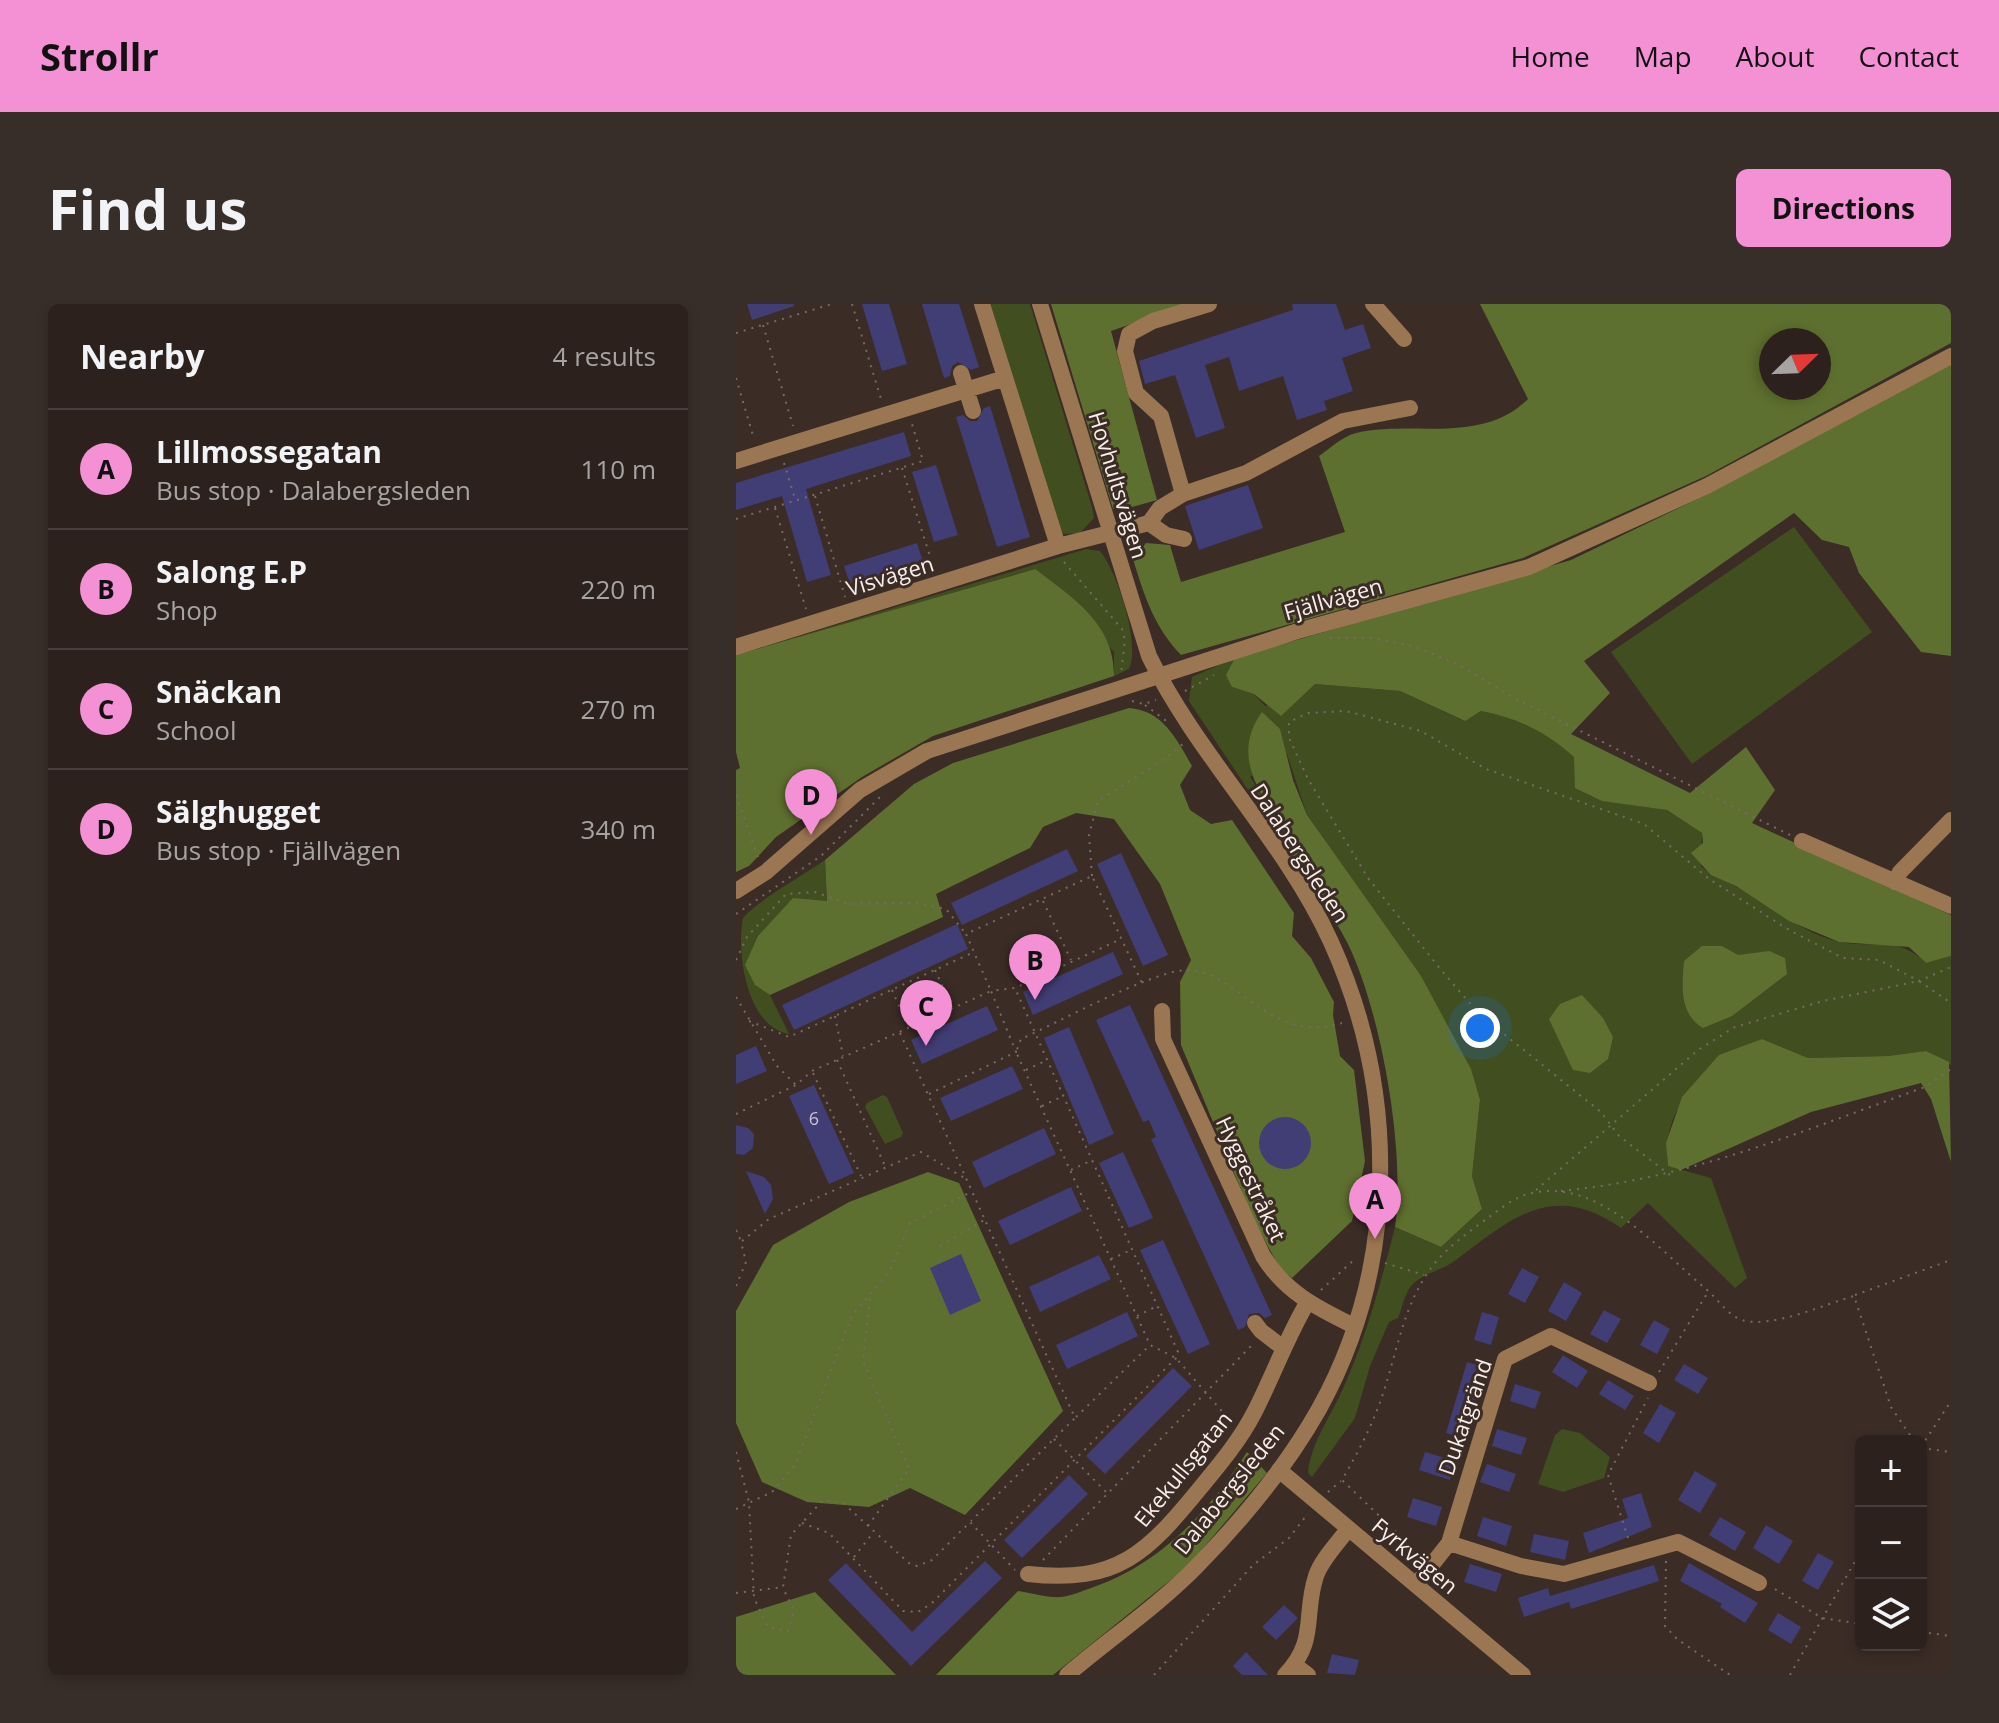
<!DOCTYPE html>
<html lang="en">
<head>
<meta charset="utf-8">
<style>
	:root { --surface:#2c211c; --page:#382e29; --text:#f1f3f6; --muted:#a6a3a3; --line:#483e3b; --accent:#f491d4 }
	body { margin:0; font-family:"Open Sans",sans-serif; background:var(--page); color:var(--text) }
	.controls { position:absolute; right:24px; bottom:24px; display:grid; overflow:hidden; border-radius:12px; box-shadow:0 4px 12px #0003 }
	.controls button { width:72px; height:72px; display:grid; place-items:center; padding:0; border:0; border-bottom:2px solid var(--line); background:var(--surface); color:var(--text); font:40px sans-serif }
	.compass { position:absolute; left:1023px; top:24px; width:72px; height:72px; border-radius:50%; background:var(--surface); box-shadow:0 4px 12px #0003; rotate:67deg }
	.you { position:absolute; left:744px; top:724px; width:28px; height:28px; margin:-20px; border:6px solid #fff; border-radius:50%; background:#1a73e8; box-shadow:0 0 0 12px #1a73e833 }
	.badge { display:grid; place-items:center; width:52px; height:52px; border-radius:50%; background:var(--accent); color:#111; font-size:26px; font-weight:700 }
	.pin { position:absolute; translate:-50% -66px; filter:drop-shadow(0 2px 4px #0008) }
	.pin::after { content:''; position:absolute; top:42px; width:28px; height:24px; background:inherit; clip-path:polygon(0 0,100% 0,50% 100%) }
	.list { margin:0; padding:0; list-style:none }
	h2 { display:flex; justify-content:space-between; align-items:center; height:104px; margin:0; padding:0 32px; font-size:34px }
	h2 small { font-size:26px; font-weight:400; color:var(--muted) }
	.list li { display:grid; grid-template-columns:52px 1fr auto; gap:24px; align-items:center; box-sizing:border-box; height:120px; padding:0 32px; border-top:2px solid var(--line) }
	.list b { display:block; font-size:30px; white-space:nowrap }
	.list p { margin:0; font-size:26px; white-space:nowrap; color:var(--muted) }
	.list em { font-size:26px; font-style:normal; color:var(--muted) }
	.icon { flex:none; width:44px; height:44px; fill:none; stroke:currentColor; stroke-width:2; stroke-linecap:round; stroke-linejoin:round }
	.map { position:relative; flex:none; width:1215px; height:1371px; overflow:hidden; border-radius:12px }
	header { display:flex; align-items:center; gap:48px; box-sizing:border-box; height:112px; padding:0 40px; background:var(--accent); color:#111 }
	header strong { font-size:38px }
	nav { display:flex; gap:44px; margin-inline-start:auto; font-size:28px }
	.intro { display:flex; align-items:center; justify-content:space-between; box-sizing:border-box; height:192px; padding:0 48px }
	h1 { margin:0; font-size:56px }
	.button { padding:20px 36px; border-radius:12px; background:var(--accent); color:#111; font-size:28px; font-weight:700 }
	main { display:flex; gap:48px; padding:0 48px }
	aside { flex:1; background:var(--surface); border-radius:12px; box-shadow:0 4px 12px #0003 }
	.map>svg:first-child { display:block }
	.green { fill:#414e1f }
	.forest { fill:#5e702f; fill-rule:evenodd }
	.building { fill:#413e76 }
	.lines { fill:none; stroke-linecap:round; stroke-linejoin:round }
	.path { stroke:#786a65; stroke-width:2; stroke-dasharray:2 6; stroke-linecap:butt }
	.minor { stroke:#9b7652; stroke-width:16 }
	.labels { text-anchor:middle; stroke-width:6; stroke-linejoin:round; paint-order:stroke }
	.number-label { font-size:18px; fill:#cbc2cd }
	.street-label { font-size:22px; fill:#f9eeea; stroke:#3b2c26 }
</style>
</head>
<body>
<header>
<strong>Strollr</strong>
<nav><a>Home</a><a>Map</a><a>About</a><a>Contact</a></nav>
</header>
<div class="intro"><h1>Find us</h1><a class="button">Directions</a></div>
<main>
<aside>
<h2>Nearby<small>4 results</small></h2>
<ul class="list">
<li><span class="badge">A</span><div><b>Lillmossegatan</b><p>Bus stop · Dalabergsleden</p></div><em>110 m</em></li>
<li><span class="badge">B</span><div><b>Salong E.P</b><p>Shop</p></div><em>220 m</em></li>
<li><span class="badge">C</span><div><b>Snäckan</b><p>School</p></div><em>270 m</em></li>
<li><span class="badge">D</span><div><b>Sälghugget</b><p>Bus stop · Fjällvägen</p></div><em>340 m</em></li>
</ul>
</aside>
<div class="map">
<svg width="1215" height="1371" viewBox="0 0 1215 1371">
	<rect width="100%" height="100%" fill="#3b2c26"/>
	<path class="green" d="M253,0H294L356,203L358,214L344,229L328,230L321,223Z
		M1058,223L1136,328L956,460L875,348Z
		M350,245L364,247C381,267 405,340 393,365L378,372V348L298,265L8,349Z
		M499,354L496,383L518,390L529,402L560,395L579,380L664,387L728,417L745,407L766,411L812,429L838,453L908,501L931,506L966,529L965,562C976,572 988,575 1001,583C1035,602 1065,629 1104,638C1139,645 1161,631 1190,659L1215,652V761L1190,747L1152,752L1072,754L1026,735C975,772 925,790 932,862L975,874L1011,974L999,984L912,899L885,924C817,876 776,914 720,956C707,966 688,969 677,980C669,987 666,1005 662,1014L653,1018L634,1062L619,1114L576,1173L572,1169C575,1139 592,1117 605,1089C629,1037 645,979 659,923L705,943L746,905L736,872L744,796L626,591L571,511L551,450L514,473L558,540L552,546L453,397L456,373Z
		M89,556L91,598L19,681L34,691L53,730C10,723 0,646 7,614C21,597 69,570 89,556Z
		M147,791L151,793L167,829L165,833L149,840L129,803L131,799Z
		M826,1125L844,1129L874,1153L868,1174L827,1188L802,1180L819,1131Z"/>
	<path class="forest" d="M315,0H453L375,27L421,196L389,205H377Z
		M744,0H1215V39L970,172L787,254L445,351C418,323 408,291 397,255L410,239L434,241L445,278L609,228L583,152C593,145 607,132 620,129C678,116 745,141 792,95ZM1035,36H1083V84H1035Z
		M1215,59V352L1185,348L1123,269L1113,243L1086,236L1058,209L848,357L874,389L835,430L954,489L1010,443L1039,486L1016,519L1215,611V652L1190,659L1173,643L1103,638L1053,617L1000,582L975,571L955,549L967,539L966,529L931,506L866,497L839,484L838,453C810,428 782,414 745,407L729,417L664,387L579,380L545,412L518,390L496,383L490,371L499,354L835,256L974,189Z
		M299,265C336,293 379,320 378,372L197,432L126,473L40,533L13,562L0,568V466L4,464L0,448V351Z
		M393,404C426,406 441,435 456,462L444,481L454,506L475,520L496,516L558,609L556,632L575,654L598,698L597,711L604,752L618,766L629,857L616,917L556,974L544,965L517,914L445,741L444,678L455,656L424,580L378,515L340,509L307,523L294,544L200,590L207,613L34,691L19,681L9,661L22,632L57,594L91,597L89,556L178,480L217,459Z
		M526,408L544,425L557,476L571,511L685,672L735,765L744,796L736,872L746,905L705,943L659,923C670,848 645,708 612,640C595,607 572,576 552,546L558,539C531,499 491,456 526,408Z
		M966,642H986L1002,651L1033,647L1049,654L1051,670L996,712L967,724C943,710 946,682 948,657Z
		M846,691L867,714L877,733L872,755L854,769L837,766L813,715L824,700Z
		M1026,735L1072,754L1152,752L1190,747L1213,758L1215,858L1195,795L1185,779L1075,808L945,866L932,862L930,839L946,793L983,751Z
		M192,868L223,879L327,1107L229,1211L174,1184L133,1203L71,1198L26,1178L0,1119V1007L37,941L113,898Z
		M511,1148L531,1169L452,1262L317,1371H200L282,1287C296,1289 312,1294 325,1293C335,1292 346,1287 355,1284C425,1260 472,1208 511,1148Z
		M79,1288L160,1371H0V1313Z"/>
	<path class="building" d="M11,0H58V2L16,16Z
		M126,0H153L171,60L146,67Z
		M186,0H223L243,63L235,66L222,58L216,62L214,72L208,74Z
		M556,0H600L609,26L627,20L635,44L606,54L617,87L588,97L591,106L561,116L547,72L503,87L493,53L469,61L489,124L460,134L439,71L409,80L403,57L557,6Z
		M254,102L294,233L261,243L220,113L227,111L234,117H241L248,104Z
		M168,128L175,152L70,185L95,271L71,278L46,192L0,206V179Z
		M200,161L222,231L198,238L176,168Z
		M512,181L527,224L463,246L449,202Z
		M181,239L189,264L116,287L108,262Z
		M331,545L342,567L226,621L215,599Z
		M385,549L432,651L407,662L361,560Z
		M221,620L232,645L58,726L46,701Z
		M377,648L387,670L297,711L287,688Z
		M394,701L536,1011L529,1014L523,1009L513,1010L509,1023L502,1026L415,835L420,833L413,816L407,818L360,716Z
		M251,702L262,726L186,760L175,736Z
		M333,723L378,830L353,841L308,734Z
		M20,742L31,767L0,780V751Z
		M276,762L287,785L215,817L204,794Z
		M78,781L118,869L93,880L53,792Z
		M523 839a26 26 0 1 1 52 0a26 26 0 1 1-52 0Z
		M0,821L12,824L18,830L17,844L8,851L0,850Z
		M308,824L320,850L248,884L236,858Z
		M387,848L417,914L393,924L363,859Z
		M10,867L28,873L35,881L37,895L29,910Z
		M335,883L346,907L274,941L262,917Z
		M427,936L474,1040L452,1050L404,946Z
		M225,950L245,997L214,1011L194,964Z
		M363,951L375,975L304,1008L293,983Z
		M786,964L803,973L789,999L772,990Z
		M828,978L846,989L830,1017L812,1007Z
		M868,1006L885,1015L871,1039L854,1030Z
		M391,1008L402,1032L331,1065L320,1041Z
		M746,1008L763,1013L755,1041L738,1036Z
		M918,1016L934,1025L921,1050L904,1041Z
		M827,1051L852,1067L841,1084L816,1068Z
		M731,1058L750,1064L728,1133H722L710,1129Z
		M948,1060L972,1074L962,1090L938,1076Z
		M437,1064L456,1082L369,1170L350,1152Z
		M872,1076L898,1092L889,1106L863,1090Z
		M779,1080L805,1088L799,1105L774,1097Z
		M924,1100L940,1109L923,1139L907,1129Z
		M761,1125L791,1134L785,1151L756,1142Z
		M689,1148L719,1157L714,1176L683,1166Z
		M751,1160L780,1170L773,1188L744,1178Z
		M959,1167L981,1180L964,1209L942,1196Z
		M333,1171L352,1190L286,1254L268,1236Z
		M905,1189L916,1223L853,1249L847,1229L892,1214L886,1195Z
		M677,1194L706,1203L700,1222L671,1213Z
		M747,1213L776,1222L770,1242L741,1232Z
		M984,1213L1010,1228L999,1247L973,1231Z
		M1030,1221L1057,1237L1043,1260L1017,1244Z
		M798,1230L833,1237L829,1256L794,1248Z
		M1082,1249L1098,1258L1082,1286L1066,1277Z
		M249,1257L266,1274L175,1362L92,1276L110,1259L176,1328Z
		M953,1259L1022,1299L1009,1319L984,1303L986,1300L944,1277Z
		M734,1260L766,1270L760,1288L728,1278Z
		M918,1261L923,1277L835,1305L833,1298L788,1313L782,1294L812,1284L814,1292Z
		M548,1301L562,1314L540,1336L526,1323Z
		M1042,1309L1065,1323L1055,1340L1032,1326Z
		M510,1348L532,1371H506L497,1362Z
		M596,1350L623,1356L619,1371L591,1369Z"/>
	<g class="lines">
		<path class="path" d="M116,0L145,95
			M27,21L57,122
			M0,29L96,0
			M0,74L18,135
			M48,159L59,195
			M166,164L198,265
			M79,192L109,293
			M39,204L70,305
			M0,215L187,157L176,120
			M328,258L386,325L389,336L385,369
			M594,334H635L677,342L723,361L780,395L1054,531
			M449,387L478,371
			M396,397L408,400L420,396
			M409,401L433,419
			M0,491L22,553
			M356,572L353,531L362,497L430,454L448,439
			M307,597L335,656
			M0,610L85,552L145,492
			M0,656L11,633L50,590L79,588L112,600L178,599L210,605L230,630
			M199,666L216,703
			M156,686L172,723
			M0,693L41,762L60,781
			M99,712L107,752
			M13,717L53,733L238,648
			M164,729L339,1114L235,1217
			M101,756L149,862
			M290,766L309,757
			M77,769L125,872
			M193,790L280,748L255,687L279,684L385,635
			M306,802L325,793
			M0,810L60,781L76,767L255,687L230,630L356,572L406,679
			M335,866L354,857
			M934,871L883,832L865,808L744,711L705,666L632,574L572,475L553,434V418L572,409L610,407L685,427L750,465L908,520L973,575L1053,626L1107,654L1143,656L1183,677L1215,663
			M800,886L962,746L999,723L1087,697L1183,677L1215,699
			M825,887C957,874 1066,827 1189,783L1215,765
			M0,926L5,937
			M204,942L248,916
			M375,955L395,946
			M649,959L688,971
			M0,982L10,958L5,938L33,915L185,848L230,875
			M585,986L619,955
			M1119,991L1215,956
			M401,1012L421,1002
			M923,1068L972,988
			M340,1113L413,1042
			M496,1119L440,1054L414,1041L280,748L285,735C323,718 412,669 449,666C499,663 532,742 606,719
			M318,1135L372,1190
			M517,1140L531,1156
			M1185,1143L1215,1097
			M1185,1144L1215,1148
			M0,1148L13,1198L18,1294L32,1323L52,1327L58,1307L47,1284
			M592,1188L605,1177
			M0,1205L36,1188L59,1161L116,1011L154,967L174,919L235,888
			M66,1219L93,1229L167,1307L182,1308L196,1299L440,1054L442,1048L279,684
			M132,1222L173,1165L127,1057L134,992
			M892,1234L872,1171L912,1094
			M683,1250L606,1176C619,1153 632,1130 641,1106C660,1059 664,1006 695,964C710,944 729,931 749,916C763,906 779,892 796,889C864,874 923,946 970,985C982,995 990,1010 1006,1016C1035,1025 1089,1000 1118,992L1155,1103L1178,1137
			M118,1253L136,1230
			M307,1256L517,1040
			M930,1257L929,1322L941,1335L994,1371
			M1039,1285L1086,1314L1125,1320
			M0,1289L47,1283L55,1231L87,1196L107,1199L174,1260L181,1262L196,1256L234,1218L279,1266
			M1185,1328L1215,1332
			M418,1371L517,1261L553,1234L570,1212
			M1054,1371L1125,1247"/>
		<path class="minor" d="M246,0L322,242L413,219L424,204L447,190L425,112L400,89L389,47L393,30L417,17L473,0
			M304,0L413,352C463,454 548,535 595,638C662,786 663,961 583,1105C551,1162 506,1216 461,1262C422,1302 373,1335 331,1371
			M637,0L668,35
			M225,69L237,107
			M0,157L269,74
			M447,190L510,169L607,117L674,104
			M413,219L430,231L448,235
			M0,343L322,242
			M1066,537L1215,602
			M1159,578L1164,568L1215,516
			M0,587L30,568L124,486L191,447L565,326L793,263L971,182L1215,52
			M426,707L427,735L527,952C549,988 581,1004 618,1022
			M519,1019L525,1027L546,1043
			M543,1166L787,1371
			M713,1239L785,1262L828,1270L942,1238L1023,1279
			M292,1270C382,1280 411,1249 465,1183C484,1160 504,1136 518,1109C537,1072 550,1035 571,999
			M680,1281L713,1239L769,1055L815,1032L913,1079
			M559,1361L572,1371
			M549,1371C582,1337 567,1311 580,1272C585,1256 602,1239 612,1225"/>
	</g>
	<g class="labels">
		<g class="number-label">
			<text x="78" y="821">6</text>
		</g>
		<g class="street-label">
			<text transform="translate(382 181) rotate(73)" y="8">Hovhultsvägen</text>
			<text transform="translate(154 272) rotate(-17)" y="8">Visvägen</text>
			<text transform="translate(597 295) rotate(-16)" y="8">Fjällvägen</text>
			<text transform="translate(564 549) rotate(57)" y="8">Dalabergsleden</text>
			<text transform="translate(515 875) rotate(65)" y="8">Hyggestråket</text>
			<text transform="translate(729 1113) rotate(-71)" y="8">Dukatgränd</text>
			<text transform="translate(447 1165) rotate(-51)" y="8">Ekekullsgatan</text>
			<text transform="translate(493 1185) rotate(-51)" y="8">Dalabergsleden</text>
			<text transform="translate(679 1252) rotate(40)" y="8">Fyrkvägen</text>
		</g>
	</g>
</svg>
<div class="controls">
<button>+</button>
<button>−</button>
<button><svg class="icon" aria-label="layers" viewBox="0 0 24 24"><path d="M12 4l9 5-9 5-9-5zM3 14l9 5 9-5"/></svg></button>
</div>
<svg class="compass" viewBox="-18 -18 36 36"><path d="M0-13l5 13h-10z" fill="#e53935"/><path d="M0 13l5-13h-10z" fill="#a6a3a3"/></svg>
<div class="you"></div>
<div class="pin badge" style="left:639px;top:935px">A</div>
<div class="pin badge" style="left:299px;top:696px">B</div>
<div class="pin badge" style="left:190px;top:742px">C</div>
<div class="pin badge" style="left:75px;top:531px">D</div>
</div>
</main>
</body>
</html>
